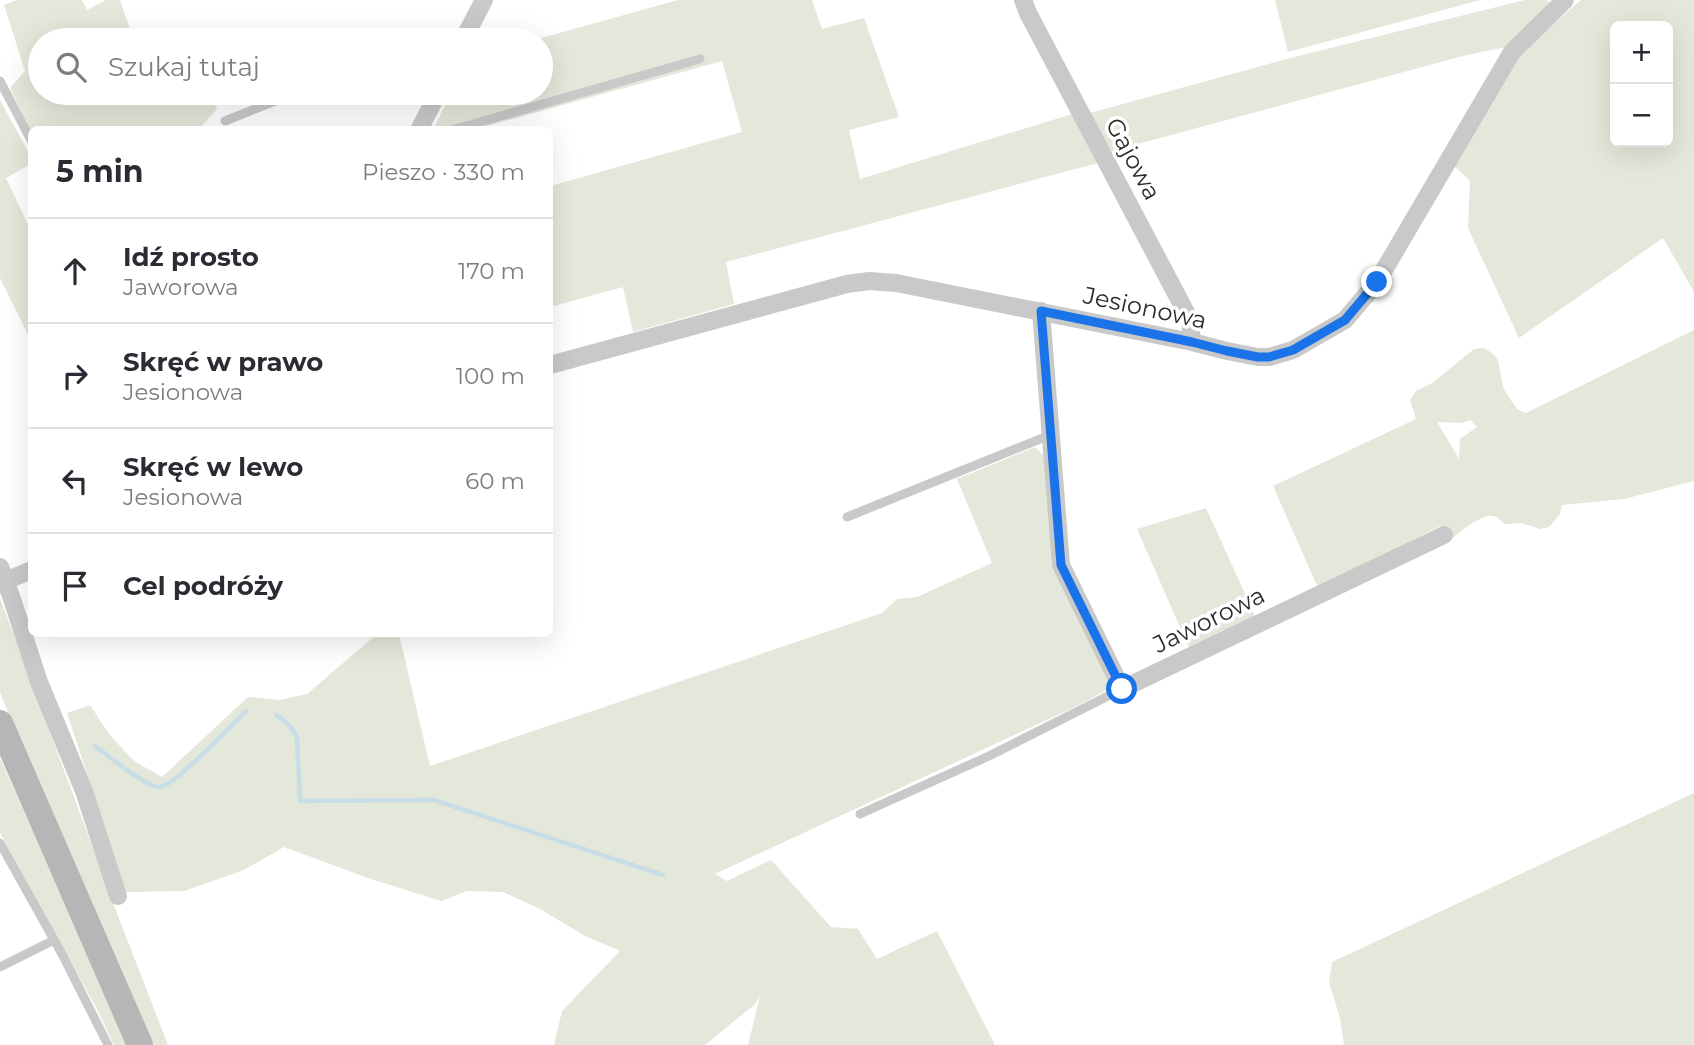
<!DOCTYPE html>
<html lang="pl">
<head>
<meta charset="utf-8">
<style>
	:root { --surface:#fff; --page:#f2f2f3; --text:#2b2b33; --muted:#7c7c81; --line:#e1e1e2 }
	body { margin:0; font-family:Montserrat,sans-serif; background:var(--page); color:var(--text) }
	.controls { position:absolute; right:21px; top:21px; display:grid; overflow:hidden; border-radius:10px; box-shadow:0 7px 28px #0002 }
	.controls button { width:63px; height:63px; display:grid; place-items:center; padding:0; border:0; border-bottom:2px solid var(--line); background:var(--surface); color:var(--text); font:35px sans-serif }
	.stop { position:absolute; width:21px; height:21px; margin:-16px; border:5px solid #1a73e8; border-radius:50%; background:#fff }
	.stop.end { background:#1a73e8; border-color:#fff; box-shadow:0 2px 7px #0008 }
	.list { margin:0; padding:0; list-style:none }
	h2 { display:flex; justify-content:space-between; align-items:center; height:91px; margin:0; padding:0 28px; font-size:30px }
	h2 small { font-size:23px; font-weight:400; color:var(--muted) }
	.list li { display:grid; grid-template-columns:46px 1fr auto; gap:21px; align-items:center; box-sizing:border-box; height:105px; padding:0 28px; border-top:2px solid var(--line) }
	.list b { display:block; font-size:26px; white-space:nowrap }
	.list p { margin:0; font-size:23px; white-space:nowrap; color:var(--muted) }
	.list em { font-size:23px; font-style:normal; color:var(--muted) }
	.icon { flex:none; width:38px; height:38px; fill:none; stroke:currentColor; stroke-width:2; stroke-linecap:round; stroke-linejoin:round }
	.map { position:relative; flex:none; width:1694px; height:1045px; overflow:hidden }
	.search { position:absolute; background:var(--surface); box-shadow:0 7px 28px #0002; left:28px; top:28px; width:525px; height:77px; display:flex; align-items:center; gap:18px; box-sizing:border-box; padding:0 24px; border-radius:38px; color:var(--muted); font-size:26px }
	.panel { position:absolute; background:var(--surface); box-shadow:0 7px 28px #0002; left:28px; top:126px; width:525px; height:511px; border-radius:10px }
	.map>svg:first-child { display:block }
	.green { fill:#e3e8da; fill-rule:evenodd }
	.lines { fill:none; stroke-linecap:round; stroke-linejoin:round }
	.stream { stroke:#c8dde6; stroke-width:4.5 }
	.service { stroke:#c9c9c9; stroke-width:9 }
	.minor { stroke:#c9c9c9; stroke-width:18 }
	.secondary { stroke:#b6b6b6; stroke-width:26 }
	.route { stroke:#1a73e8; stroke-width:9 }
	.labels { text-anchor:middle; stroke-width:7; stroke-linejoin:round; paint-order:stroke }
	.street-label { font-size:24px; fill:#2c2c2c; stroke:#fff }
</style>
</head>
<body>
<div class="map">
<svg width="1694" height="1045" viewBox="0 0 1694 1045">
	<rect width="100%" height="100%" fill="#fff"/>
	<path class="green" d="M17,0H82L87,10L106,0H120L134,40H40V93H211L217,109L199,129L32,130L31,132L10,88L25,71L4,5Z
		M678,0H812L822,29L864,18L899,117L849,130L860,179L1072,114L1098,163L726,262L734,304L633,332L623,287L550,307V186L742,132L722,61L476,129L433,130L451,93H541V40H534Z
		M1275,0H1480L1288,52Z
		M1525,0H1546L1554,5L1510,46L1463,56L1108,152L1090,113L1290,58Z
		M1581,0H1694V292L1663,238L1519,338L1468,228L1470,181L1452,164L1519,54ZM1615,26H1668V142H1615Z
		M0,100L31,157V164L6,178L31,231V341L0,278Z
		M1694,330V481L1624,499L1562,505L1560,514L1549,527L1540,529L1522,523L1505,524C1500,520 1496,515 1489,516C1478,517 1461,531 1453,538L1444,535L1440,526L1318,588L1273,486L1416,419L1410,400L1416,391L1434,382L1474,349L1484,348L1492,353L1498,360L1503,387L1512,402L1517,409L1526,413ZM1470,420L1477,427L1460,439L1459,459L1437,422L1462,423Z
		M1035,447L1044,456L1056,564L1110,681L1105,691L1079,705L715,874L727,881L771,860L831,927L858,929L877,959L937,931L995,1045H748L760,996L754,1005L705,1045H554L562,1011L620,951L585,936L542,910L503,892L467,891L441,901L368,878L284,847L244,870L184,891L126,892L67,713L90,705L109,734L134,761L162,777L248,697L280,700L307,694L377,634H399L430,766L882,613L897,599L917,597L992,563L957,479Z
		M1206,508L1256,618L1190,650L1137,529Z
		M0,598L120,921L168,1045H148L32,774L0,692Z
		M0,758L128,1045H114L98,1011L0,833Z
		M1694,793V1045H1344L1340,1018L1329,982L1332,962Z"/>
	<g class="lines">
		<path class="stream" d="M276,715C286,721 292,727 297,737L300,801L434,800L663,875
			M95,746C107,755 147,788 160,787C174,786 232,725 246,711"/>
		<path class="service" d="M427,40L447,36L464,39
			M0,81L32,142
			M225,121L295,93
			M452,130L700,59
			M847,517L1050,435
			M860,814L989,756L1122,689
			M0,843L62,954L108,1045
			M0,967L54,940"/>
		<path class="minor" d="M1023,0L1028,13L1190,320L1192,342
			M463,40L484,0
			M419,130L438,93
			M1041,311L1061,565L1122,689L1444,535
			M550,365L847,284L869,281L896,283L1192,342L1227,351L1258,357H1269L1293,350L1345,320L1377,282L1512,52L1565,0
			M0,567L11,596L39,682L84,791L118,896
			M0,583L32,570"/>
		<path class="secondary" d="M0,723L140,1045"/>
	</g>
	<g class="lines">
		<path class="route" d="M1122,689L1061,565L1041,311L1192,342L1227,351L1258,357H1269L1293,350L1345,320L1377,282"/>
	</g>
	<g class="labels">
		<g class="street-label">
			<text transform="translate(1133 159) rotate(62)" y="8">Gajowa</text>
			<text transform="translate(1145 308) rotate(12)" y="8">Jesionowa</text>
			<text transform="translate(1209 620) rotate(-26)" y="8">Jaworowa</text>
		</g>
	</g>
</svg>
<div class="controls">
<button>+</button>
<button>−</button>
</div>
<div class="stop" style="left:1122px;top:689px"></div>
<div class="stop end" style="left:1377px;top:282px"></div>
<div class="search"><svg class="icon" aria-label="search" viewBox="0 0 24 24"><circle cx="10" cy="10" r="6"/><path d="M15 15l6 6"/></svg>Szukaj tutaj</div>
<section class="panel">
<h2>5 min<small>Pieszo · 330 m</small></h2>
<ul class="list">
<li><svg class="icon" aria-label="ahead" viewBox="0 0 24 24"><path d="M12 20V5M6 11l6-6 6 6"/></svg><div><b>Idź prosto</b><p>Jaworowa</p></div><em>170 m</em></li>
<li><svg class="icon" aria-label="right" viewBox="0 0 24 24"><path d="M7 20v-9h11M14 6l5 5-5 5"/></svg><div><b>Skręć w prawo</b><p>Jesionowa</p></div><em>100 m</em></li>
<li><svg class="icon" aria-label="left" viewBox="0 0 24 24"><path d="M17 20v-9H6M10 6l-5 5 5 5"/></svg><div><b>Skręć w lewo</b><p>Jesionowa</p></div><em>60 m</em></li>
<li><svg class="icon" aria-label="arrive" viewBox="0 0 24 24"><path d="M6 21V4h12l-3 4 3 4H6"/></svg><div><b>Cel podróży</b></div></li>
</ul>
</section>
</div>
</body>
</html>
